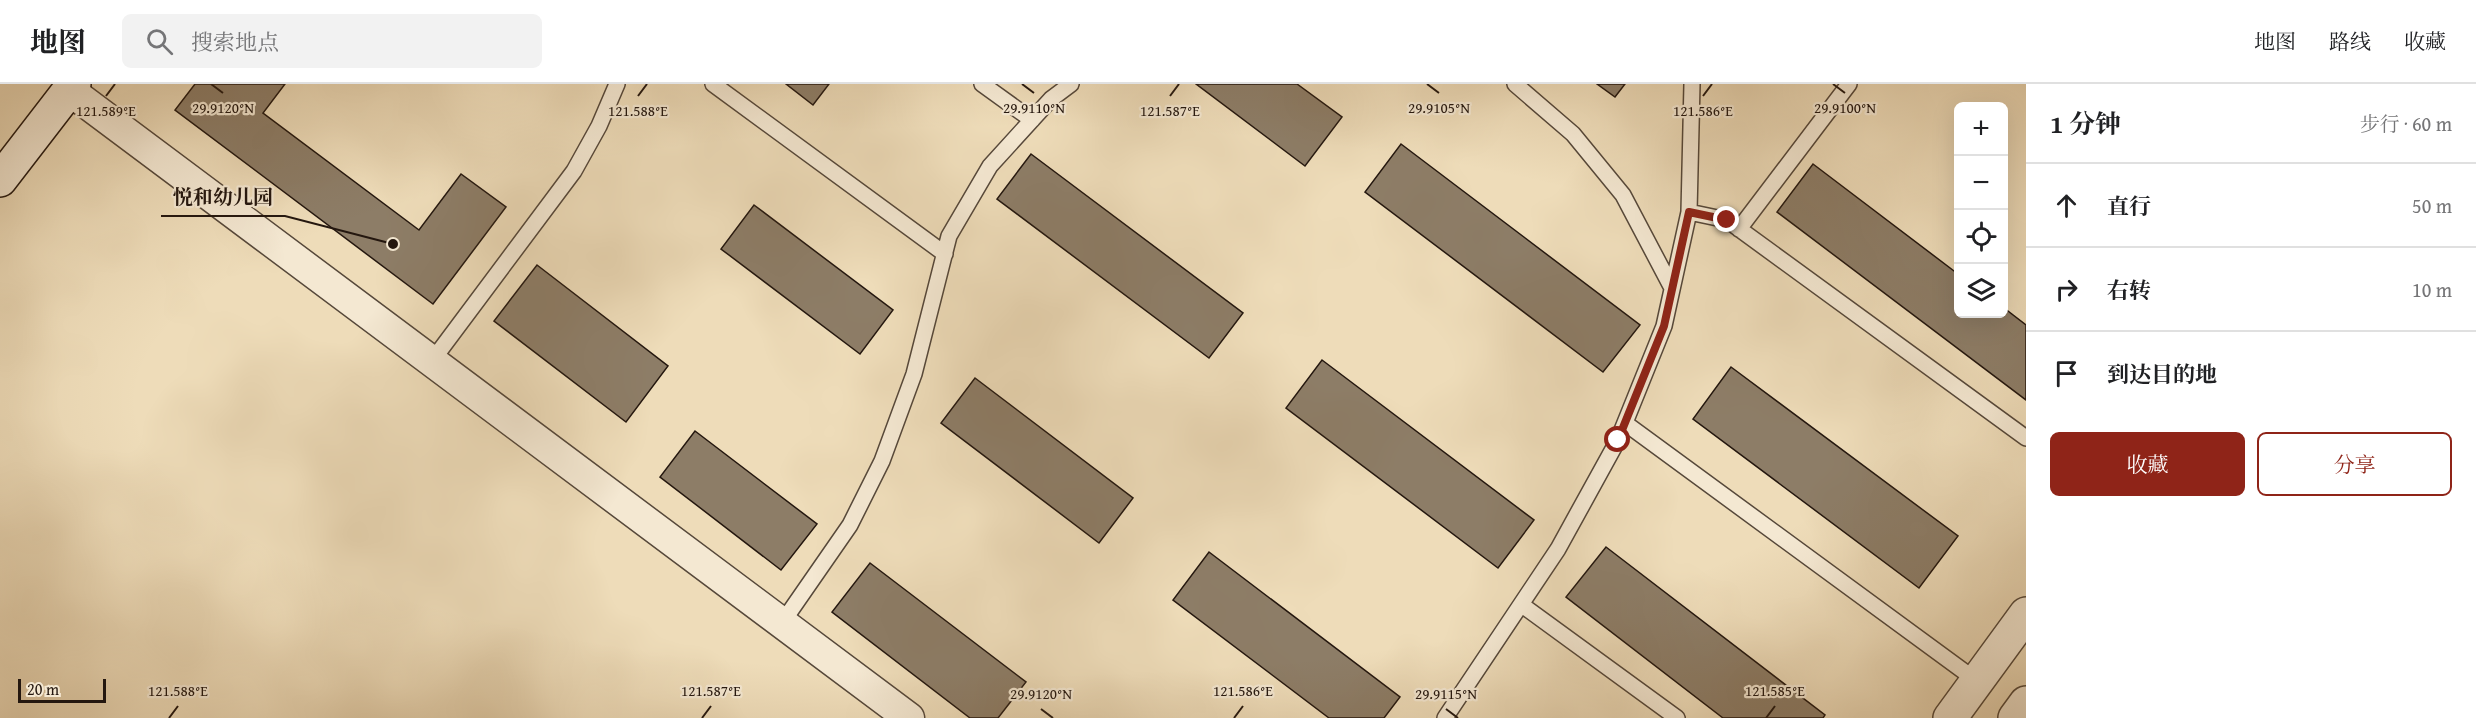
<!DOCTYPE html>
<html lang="zh">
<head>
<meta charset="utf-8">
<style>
	:root { --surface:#fff; --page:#f2f2f2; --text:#202124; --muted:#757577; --line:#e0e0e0; --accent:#8f2418 }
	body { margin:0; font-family:"Gentium Book Plus","Noto Serif SC",serif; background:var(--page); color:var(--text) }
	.controls { position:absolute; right:18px; top:18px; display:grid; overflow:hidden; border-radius:9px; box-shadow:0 6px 24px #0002 }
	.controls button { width:54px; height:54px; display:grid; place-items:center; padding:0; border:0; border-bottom:2px solid var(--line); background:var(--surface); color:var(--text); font:30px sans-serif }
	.scale { position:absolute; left:18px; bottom:15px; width:88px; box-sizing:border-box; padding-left:6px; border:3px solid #24170f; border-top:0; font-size:16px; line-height:21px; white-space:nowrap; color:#24170f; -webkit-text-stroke:4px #f4e8d2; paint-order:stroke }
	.stop { position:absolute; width:18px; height:18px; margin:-14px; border:4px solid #8f2418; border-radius:50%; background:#fff }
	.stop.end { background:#8f2418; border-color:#fff; box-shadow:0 2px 6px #0008 }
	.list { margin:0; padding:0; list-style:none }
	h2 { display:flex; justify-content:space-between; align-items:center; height:78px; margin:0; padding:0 24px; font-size:26px }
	h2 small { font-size:20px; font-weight:400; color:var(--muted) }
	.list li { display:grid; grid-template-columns:39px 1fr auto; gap:18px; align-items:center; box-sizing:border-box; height:84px; padding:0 24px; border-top:2px solid var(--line) }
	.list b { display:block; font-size:22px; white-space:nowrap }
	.list em { font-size:20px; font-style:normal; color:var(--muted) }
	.actions { display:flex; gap:12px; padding:18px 24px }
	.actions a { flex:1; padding:14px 0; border:2px solid var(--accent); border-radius:9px; text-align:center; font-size:21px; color:var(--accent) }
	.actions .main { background:var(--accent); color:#fff }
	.icon { flex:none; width:33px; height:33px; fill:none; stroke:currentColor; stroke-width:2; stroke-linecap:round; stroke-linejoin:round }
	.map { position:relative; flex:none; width:2026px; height:634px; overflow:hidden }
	header { display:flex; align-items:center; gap:36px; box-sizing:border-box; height:84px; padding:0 30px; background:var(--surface); border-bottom:2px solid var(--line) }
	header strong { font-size:28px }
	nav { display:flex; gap:33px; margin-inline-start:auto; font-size:21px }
	.search { width:420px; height:54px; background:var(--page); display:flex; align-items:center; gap:15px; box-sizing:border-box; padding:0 21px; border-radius:9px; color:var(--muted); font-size:22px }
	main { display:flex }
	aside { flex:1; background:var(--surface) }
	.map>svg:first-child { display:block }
	.building { fill:#8d7d67; stroke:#24170f; stroke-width:1.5 }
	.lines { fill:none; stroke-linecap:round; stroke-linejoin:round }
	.service-casing { stroke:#56483a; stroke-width:18 }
	.minor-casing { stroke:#56483a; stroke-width:33 }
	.tertiary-casing { stroke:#56483a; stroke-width:36 }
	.secondary-casing { stroke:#24170f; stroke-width:36 }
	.service { stroke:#f4e8d2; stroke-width:15 }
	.minor { stroke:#f4e8d2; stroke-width:30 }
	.tertiary { stroke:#f4e8d2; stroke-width:33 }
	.secondary { stroke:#f4e8d2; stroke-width:33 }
	.route { stroke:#8f2418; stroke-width:8 }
	.ticks { fill:none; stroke:#24170f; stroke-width:2 }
	.ticks-label { font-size:15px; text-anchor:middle; fill:#24170f; stroke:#f4e8d2; stroke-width:4.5; stroke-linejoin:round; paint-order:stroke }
	.leader { fill:none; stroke:#24170f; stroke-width:2 }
	.callout-dot { fill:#24170f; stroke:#f4e8d2; stroke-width:2 }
	.callout-label { font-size:20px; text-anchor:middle; font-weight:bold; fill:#24170f; stroke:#f4e8d2; stroke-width:4.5; stroke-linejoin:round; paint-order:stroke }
</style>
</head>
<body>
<header>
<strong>地图</strong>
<div class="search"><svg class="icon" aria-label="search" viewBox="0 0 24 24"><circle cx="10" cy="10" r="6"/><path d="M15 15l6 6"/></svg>搜索地点</div>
<nav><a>地图</a><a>路线</a><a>收藏</a></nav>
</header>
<main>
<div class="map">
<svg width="2026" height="634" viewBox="0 0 2026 634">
	<rect width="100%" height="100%" fill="#eedcb9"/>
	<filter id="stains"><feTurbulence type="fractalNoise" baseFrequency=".00333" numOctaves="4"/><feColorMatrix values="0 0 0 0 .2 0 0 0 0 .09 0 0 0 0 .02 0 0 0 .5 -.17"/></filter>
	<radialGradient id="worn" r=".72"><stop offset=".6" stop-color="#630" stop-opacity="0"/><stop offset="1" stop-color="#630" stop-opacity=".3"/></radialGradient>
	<path class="building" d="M195,0H285L263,29L419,146L461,90L506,123L433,220L175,26Z
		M786,0H829L813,21Z
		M1196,0H1297L1342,33L1305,82Z
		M1597,0H1625L1615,13Z
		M1401,60L1640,241L1603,288L1365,108Z
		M1031,70L1243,229L1209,274L997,115Z
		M1813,80L1958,190V230H2004V224L2026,241V316L1777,128Z
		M754,121L893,226L860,270L721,165Z
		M537,181L668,282L626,338L494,237Z
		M1322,276L1534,436L1498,484L1286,324Z
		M1731,283L1958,452L1919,504L1693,335Z
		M975,294L1133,414L1099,459L941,339Z
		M695,347L817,440L781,486L660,393Z
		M1606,463L1825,631L1823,634H1723L1566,513Z
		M1209,468L1400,613L1384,634H1329L1173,516Z
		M870,479L1026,598L998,634H970L832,528Z"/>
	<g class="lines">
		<g class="service-casing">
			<path id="service" d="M713,0L945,170
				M982,0L1032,36
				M1515,0L1573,50L1623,111L1672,204
				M1689,128L1727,136L2026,354
				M1739,145L1849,0
				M432,277L574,87L599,42L617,0
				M1625,339L1977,597
				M1522,521L1677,634
				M782,539L850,441L882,377L914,290L949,152L990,82L1051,15L1071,0
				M1445,634L1558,465L1618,356L1664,242L1689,128L1692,0"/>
		</g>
		<g class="minor-casing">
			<path id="minor" d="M69,6L909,634"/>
		</g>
		<g class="tertiary-casing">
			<path id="tertiary" d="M1950,634L2026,530
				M2015,634L2026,619"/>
		</g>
		<g class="secondary-casing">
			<path id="secondary" d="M0,96L74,0"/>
		</g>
		<use href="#service" class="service"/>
		<use href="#minor" class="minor"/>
		<use href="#tertiary" class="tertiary"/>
		<use href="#secondary" class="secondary"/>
	</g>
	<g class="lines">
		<path class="route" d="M1618,356L1664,242L1689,128L1727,136"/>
	</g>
	<path class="ticks" d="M211,0L223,9M1022,0L1034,9M1427,0L1439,9M1833,0L1845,9M106,12L115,0M638,12L647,0M1170,12L1179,0M1703,12L1712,0M1041,625L1053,634M1446,625L1458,634M169,634L178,622M702,634L711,622M1234,634L1243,622M1766,634L1775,622"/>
	<g class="ticks-label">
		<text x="1845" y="29">29.9100°N</text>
		<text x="1439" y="29">29.9105°N</text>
		<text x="223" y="29">29.9120°N</text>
		<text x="1034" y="29">29.9110°N</text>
		<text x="106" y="32">121.589°E</text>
		<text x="638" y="32">121.588°E</text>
		<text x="1170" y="32">121.587°E</text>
		<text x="1703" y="32">121.586°E</text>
		<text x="178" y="612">121.588°E</text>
		<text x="711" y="612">121.587°E</text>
		<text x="1243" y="612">121.586°E</text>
		<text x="1775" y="612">121.585°E</text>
		<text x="1041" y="615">29.9120°N</text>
		<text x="1446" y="615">29.9115°N</text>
	</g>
	<path class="leader" d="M393 160L285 132H161"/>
	<circle class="callout-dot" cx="393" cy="160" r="6"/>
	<g class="callout-label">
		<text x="223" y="120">悦和幼儿园</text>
	</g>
	<rect width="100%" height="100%" filter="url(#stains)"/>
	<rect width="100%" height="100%" fill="url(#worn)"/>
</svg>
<div class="controls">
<button>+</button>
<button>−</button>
<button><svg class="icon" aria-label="locate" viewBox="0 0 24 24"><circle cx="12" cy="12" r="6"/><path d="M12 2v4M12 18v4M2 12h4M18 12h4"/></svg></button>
<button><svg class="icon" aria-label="layers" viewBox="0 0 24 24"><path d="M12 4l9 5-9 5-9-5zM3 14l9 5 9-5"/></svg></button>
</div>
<div class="scale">20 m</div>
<div class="stop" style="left:1618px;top:356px"></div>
<div class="stop end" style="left:1727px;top:136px"></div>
</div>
<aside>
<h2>1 分钟<small>步行 · 60 m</small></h2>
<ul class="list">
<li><svg class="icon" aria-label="ahead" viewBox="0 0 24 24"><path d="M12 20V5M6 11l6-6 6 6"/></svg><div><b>直行</b></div><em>50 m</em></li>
<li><svg class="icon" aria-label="right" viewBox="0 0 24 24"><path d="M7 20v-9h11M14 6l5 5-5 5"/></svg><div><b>右转</b></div><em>10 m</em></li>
<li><svg class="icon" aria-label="arrive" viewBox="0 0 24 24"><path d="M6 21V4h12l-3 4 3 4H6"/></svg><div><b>到达目的地</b></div></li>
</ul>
<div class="actions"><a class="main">收藏</a><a>分享</a></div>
</aside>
</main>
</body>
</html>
